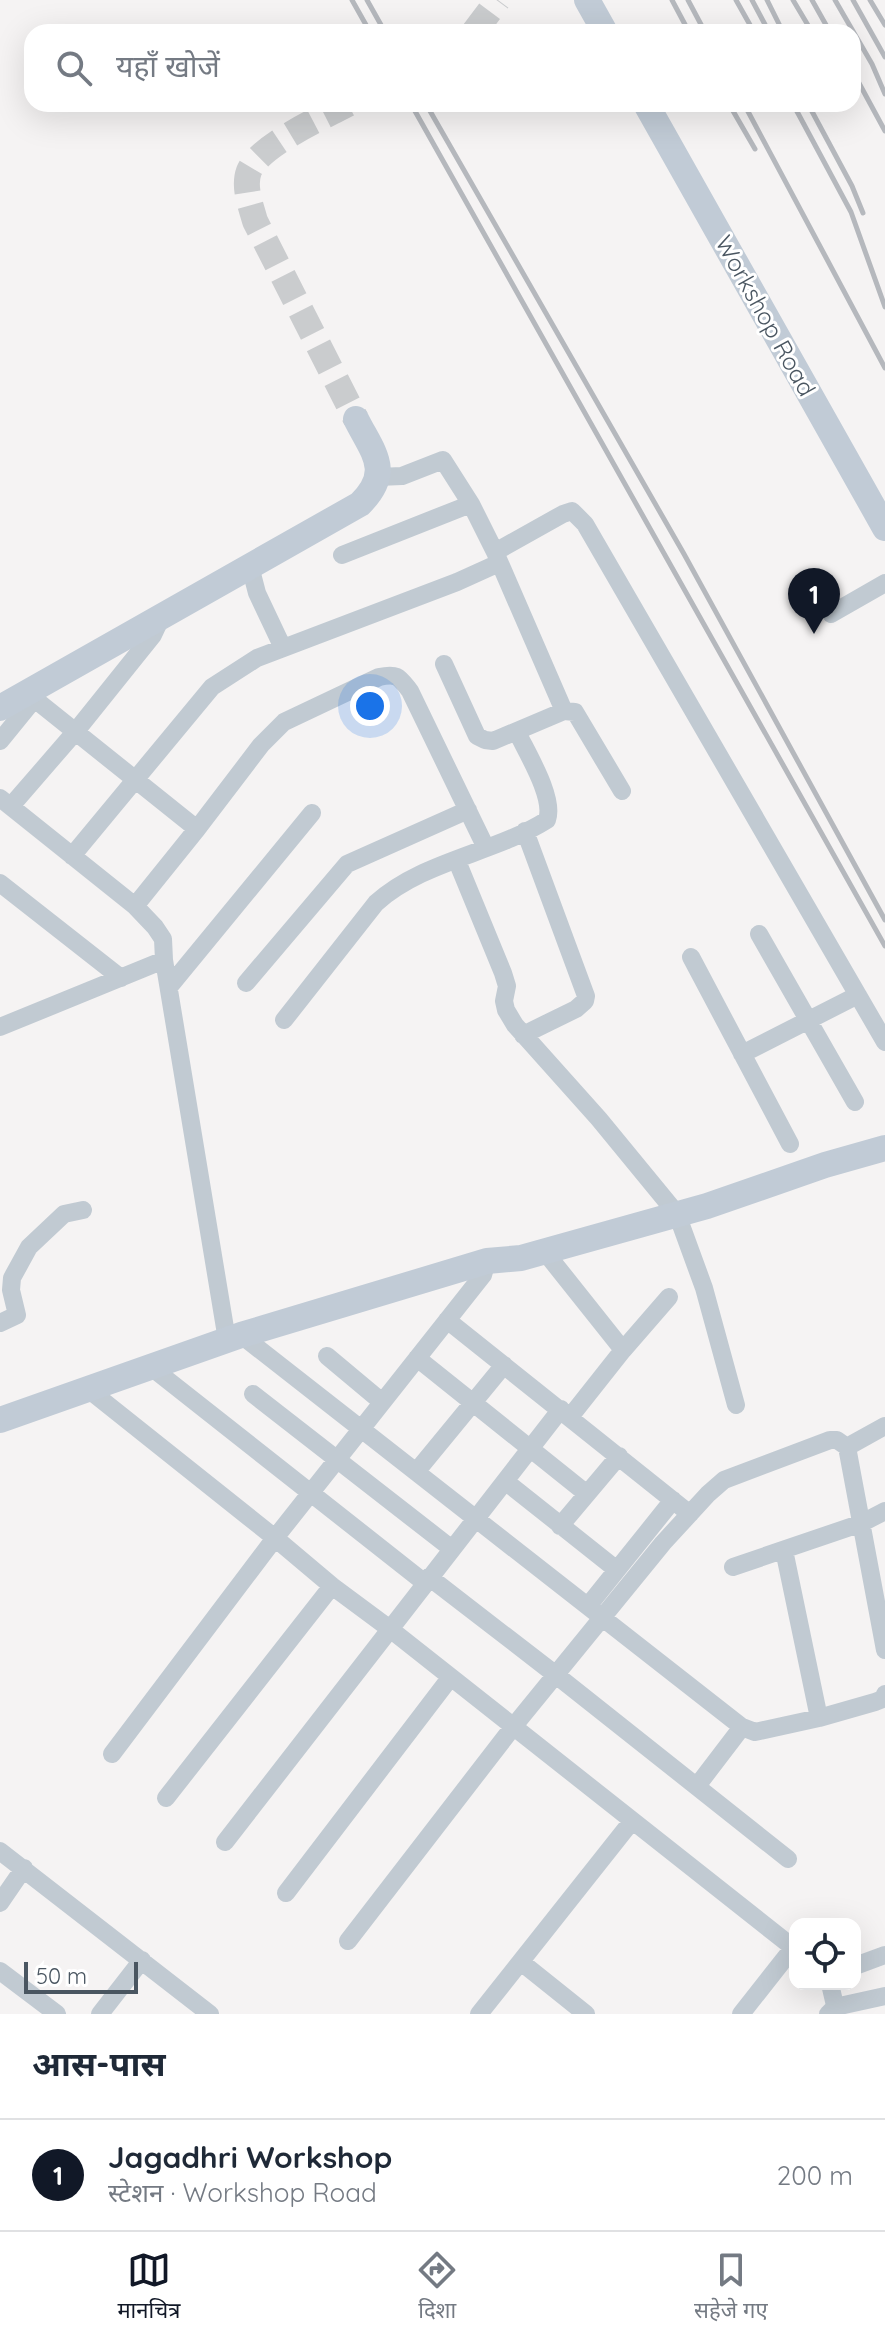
<!DOCTYPE html>
<html lang="hi">
<head>
<meta charset="utf-8">
<style>
	:root { --surface:#fff; --page:#f6f6f7; --text:#1f2937; --muted:#747a83; --line:#e0e1e3; --accent:#111827 }
	body { margin:0; font-family:Quicksand,"Noto Sans Devanagari",sans-serif; background:var(--page); color:var(--text) }
	.controls { position:absolute; right:24px; bottom:24px; display:grid; overflow:hidden; border-radius:16px; box-shadow:0 8px 32px #0002 }
	.controls button { width:72px; height:72px; display:grid; place-items:center; padding:0; border:0; border-bottom:2px solid var(--line); background:var(--surface); color:var(--text); font:40px sans-serif }
	.scale { position:absolute; left:24px; bottom:20px; width:114px; box-sizing:border-box; padding-left:8px; border:4px solid #4a5661; border-top:0; font-size:22px; line-height:28px; white-space:nowrap; color:#4a5661; -webkit-text-stroke:6px #fff; paint-order:stroke }
	.you { position:absolute; left:370px; top:706px; width:28px; height:28px; margin:-20px; border:6px solid #fff; border-radius:50%; background:#1a73e8; box-shadow:0 0 0 12px #1a73e833 }
	.badge { display:grid; place-items:center; width:52px; height:52px; border-radius:50%; background:var(--accent); color:#fff; font-size:26px; font-weight:700 }
	.pin { position:absolute; translate:-50% -66px; filter:drop-shadow(0 2px 4px #0008) }
	.pin::after { content:''; position:absolute; top:42px; width:28px; height:24px; background:inherit; clip-path:polygon(0 0,100% 0,50% 100%) }
	.list { margin:0; padding:0; list-style:none }
	h2 { display:flex; justify-content:space-between; align-items:center; height:104px; margin:0; padding:0 32px; font-size:34px }
	h2 small { font-size:26px; font-weight:400; color:var(--muted) }
	.list li { display:grid; grid-template-columns:52px 1fr auto; gap:24px; align-items:center; box-sizing:border-box; height:112px; padding:0 32px; border-top:2px solid var(--line) }
	.list b { display:block; font-size:30px; white-space:nowrap }
	.list p { margin:0; font-size:26px; white-space:nowrap; color:var(--muted) }
	.list em { font-size:26px; font-style:normal; color:var(--muted) }
	.icon { flex:none; width:44px; height:44px; fill:none; stroke:currentColor; stroke-width:2; stroke-linecap:round; stroke-linejoin:round }
	.map { position:relative; flex:none; width:885px; height:2014px; overflow:hidden }
	.search { position:absolute; background:var(--surface); box-shadow:0 8px 32px #0002; left:24px; right:24px; top:24px; height:88px; display:flex; align-items:center; gap:20px; box-sizing:border-box; padding:0 28px; border-radius:24px; color:var(--muted); font-size:30px }
	.sheet { height:216px; background:var(--surface) }
	nav { display:flex; justify-content:space-around; align-items:center; box-sizing:border-box; height:112px; border-top:2px solid var(--line); background:var(--surface); font-size:22px; color:var(--muted) }
	nav a { display:grid; justify-items:center; gap:4px }
	nav .on { color:var(--accent) }
	.map>svg:first-child { display:block }
	.lines { fill:none; stroke-linecap:round; stroke-linejoin:round }
	.secondary-tunnel { stroke:#caccce; stroke-width:26; stroke-dasharray:26 13; stroke-linecap:butt }
	.street { stroke:#c1cad2; stroke-width:18 }
	.secondary { stroke:#c1cbd6; stroke-width:26 }
	.rail { stroke:#b5b8bd; stroke-width:5 }
	.labels { text-anchor:middle; stroke-width:6; stroke-linejoin:round; paint-order:stroke }
	.street-label { font-size:24px; fill:#4a5661; stroke:#fff }
</style>
</head>
<body>
<div class="map">
<svg width="885" height="2014" viewBox="0 0 885 2014">
	<rect width="100%" height="100%" fill="#f5f3f3"/>
	<g class="lines">
		<path class="secondary-tunnel" d="M474,32L498,0
			M348,104C323,117 260,145 249,171C243,187 251,206 255,221L356,419"/>
		<path class="street" d="M378,477L402,476L443,460L471,504L495,552L564,711
			M495,552L563,514L572,511L585,524L885,1042
			M342,555L471,504
			M250,566L257,593L283,648
			M831,614L885,583
			M444,664L477,736L485,740L493,741L564,711L575,712L622,791
			M27,693L197,829
			M0,741L35,698
			M0,798L135,906L155,927L163,939L164,960L227,1340
			M11,806L76,731L153,635L162,616
			M72,856L212,687L257,658L457,582L499,563
			M457,861L503,973L507,986L504,1001L506,1010L515,1025L599,1119L677,1214L704,1288L736,1405
			M0,883L121,978
			M135,906L197,829L261,745L284,722L379,677C398,673 399,677 410,691L486,848
			M759,934L855,1102
			M691,957L790,1144
			M246,983L347,864L468,810
			M169,987L312,813
			M284,1020L376,903C422,861 495,853 547,820C555,798 527,753 517,732
			M0,1027L164,960
			M523,1035L576,1009L585,1001L586,996L525,831
			M742,1054L858,995
			M545,1252L623,1350
			M447,1320L690,1514
			M0,1323L17,1315L11,1290L12,1278L29,1247L64,1214L83,1210
			M241,1335L742,1727L755,1732L819,1718L875,1702L883,1699L885,1694
			M327,1356L382,1402
			M417,1358L587,1494
			M151,1367L425,1583
			M88,1389L275,1538L332,1586L390,1629L795,1949
			M253,1394L452,1549
			M570,1417L623,1350L669,1297
			M847,1447L885,1426
			M416,1472L504,1365
			M505,1481L617,1570
			M560,1526L619,1456
			M784,1550L819,1718
			M733,1567L862,1523L885,1511
			M429,1577L556,1675L788,1859
			M588,1606L673,1500
			M112,1754L275,1538L483,1275L487,1261
			M697,1786L742,1727
			M166,1798L332,1586
			M225,1842L561,1409
			M0,1851L210,2014
			M286,1893L450,1678
			M0,1903L24,1868
			M348,1941L513,1727L663,1543L708,1494L724,1480L830,1440H837L847,1447L885,1650
			M521,1962L586,2014
			M855,1966L885,1955
			M0,1971L57,2014
			M830,1984L837,2014
			M100,2014L142,1960
			M479,2014L632,1821
			M741,2014L793,1948
			M828,2014L835,2007L885,1996"/>
		<path class="secondary" d="M587,0L605,32
			M646,104L885,528
			M0,708L360,504C393,471 373,453 356,419
			M0,1420L241,1335L487,1261L521,1258L707,1206L825,1165L885,1148"/>
		<path class="rail" d="M352,0L370,32
			M367,0L385,32
			M672,0L689,32
			M688,0L705,32
			M736,0L754,32
			M752,0L769,32
			M767,0L783,32
			M793,0L812,32
			M812,0L830,32
			M835,0L872,64L885,94
			M853,0L885,57
			M870,0L885,25
			M853,72L885,131
			M411,104L885,946
			M426,104L684,554L885,920
			M729,104L755,149
			M744,104L885,368
			M793,104L851,212L885,307
			M808,104L852,186L863,213"/>
	</g>
	<g class="labels">
		<g class="street-label">
			<text transform="translate(765 316) rotate(61)" y="8">Workshop Road</text>
		</g>
	</g>
</svg>
<div class="controls">
<button><svg class="icon" aria-label="locate" viewBox="0 0 24 24"><circle cx="12" cy="12" r="6"/><path d="M12 2v4M12 18v4M2 12h4M18 12h4"/></svg></button>
</div>
<div class="scale">50 m</div>
<div class="you"></div>
<div class="pin badge" style="left:814px;top:634px">1</div>
<div class="search"><svg class="icon" aria-label="search" viewBox="0 0 24 24"><circle cx="10" cy="10" r="6"/><path d="M15 15l6 6"/></svg>यहाँ खोजें</div>
</div>
<section class="sheet">
<h2>आस-पास<small></small></h2>
<ul class="list">
<li><span class="badge">1</span><div><b>Jagadhri Workshop</b><p>स्टेशन · Workshop Road</p></div><em>200 m</em></li>
</ul>
</section>
<nav>
<a class="on"><svg class="icon" aria-label="map" viewBox="0 0 24 24"><path d="M3 6l6-2 6 2 6-2v14l-6 2-6-2-6 2zM9 4v14M15 6v14"/></svg>मानचित्र</a>
<a><svg class="icon" aria-label="directions" viewBox="0 0 24 24"><path d="M12 3l9 9-9 9-9-9zM9 14v-3h6M13 9l2 2-2 2"/></svg>दिशा</a>
<a><svg class="icon" aria-label="saved" viewBox="0 0 24 24"><path d="M7 4h10v16l-5-4-5 4z"/></svg>सहेजे गए</a>
</nav>
</body>
</html>
